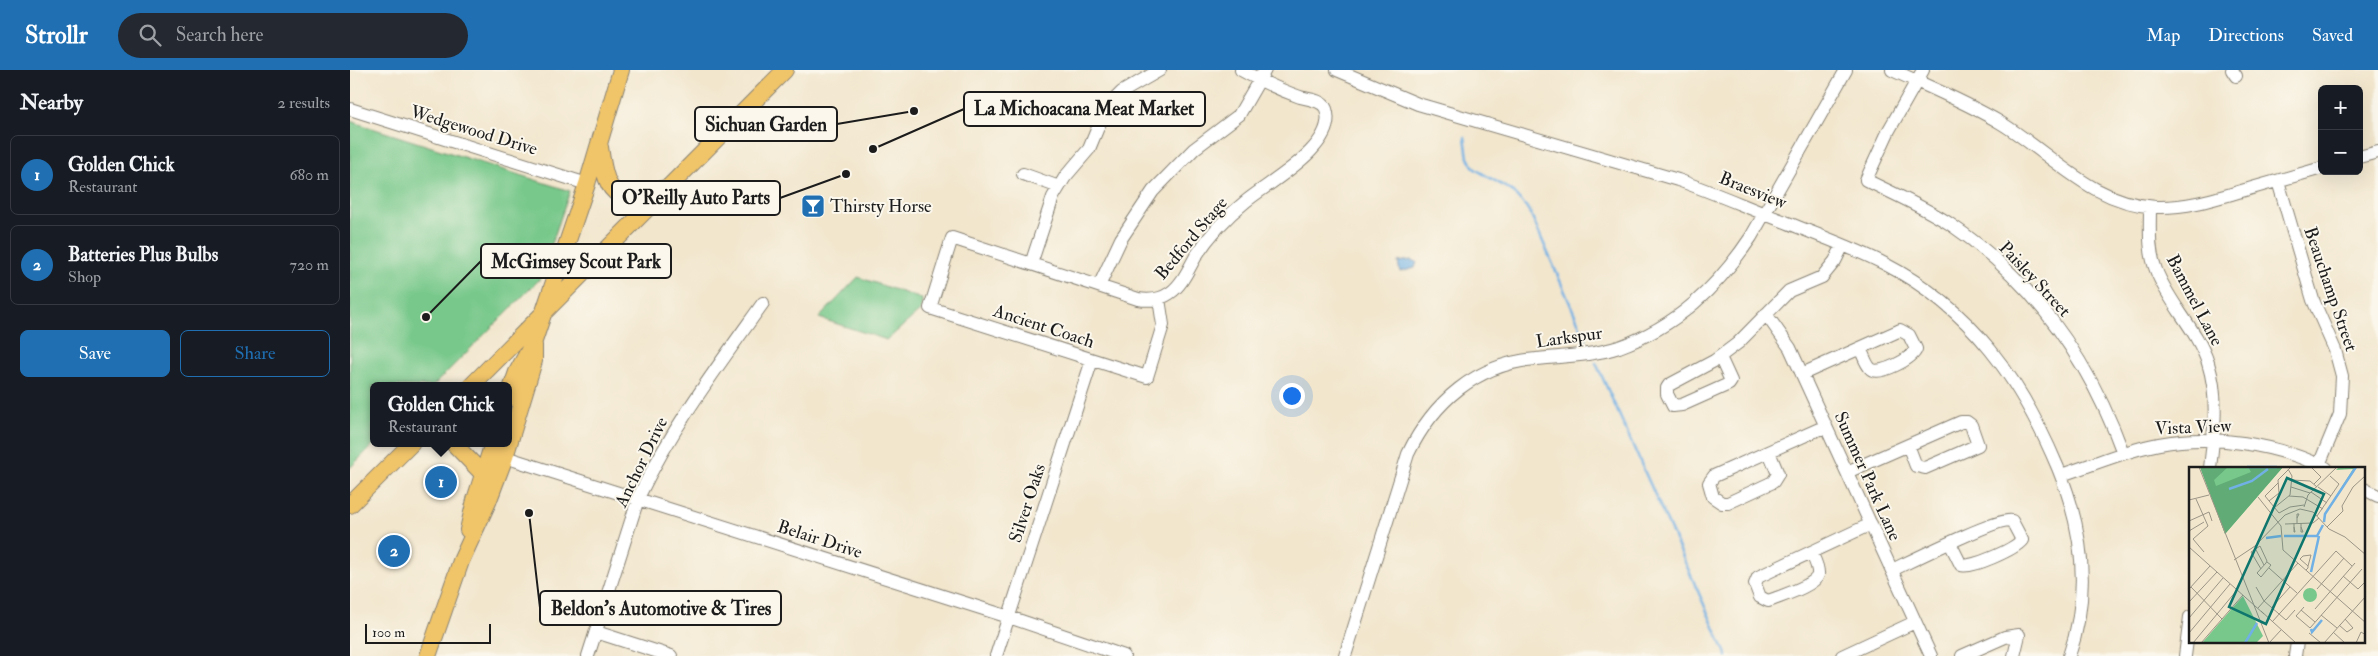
<!DOCTYPE html>
<html lang="en">
<head>
<meta charset="utf-8">
<style>
	:root { --surface:#171b24; --page:#242831; --text:#f1f3f6; --muted:#9ea1a6; --line:#363941; --accent:#1f6fb2 }
	body { margin:0; font-family:"IM FELL Double Pica",serif; background:var(--page); color:var(--text) }
	.controls { position:absolute; right:15px; top:15px; display:grid; overflow:hidden; border-radius:8px; box-shadow:0 5px 20px #0002 }
	.controls button { width:45px; height:45px; display:grid; place-items:center; padding:0; border:0; border-bottom:1px solid var(--line); background:var(--surface); color:var(--text); font:25px sans-serif }
	.scale { position:absolute; left:15px; bottom:12px; width:126px; box-sizing:border-box; padding-left:5px; border:2px solid #1c1c1c; border-top:0; font-size:14px; line-height:18px; white-space:nowrap; color:#1c1c1c; -webkit-text-stroke:4px #fbf7ec; paint-order:stroke }
	.you { position:absolute; left:941px; top:325px; width:18px; height:18px; margin:-12px; border:4px solid #fff; border-radius:50%; background:#1a73e8; box-shadow:0 0 0 8px #1a73e833 }
	.badge { display:grid; place-items:center; width:32px; height:32px; border-radius:50%; background:var(--accent); color:#fff; font-size:16px; font-weight:700 }
	.pin { position:absolute; translate:-50% -50%; border:2px solid #fff; box-shadow:0 1px 5px #0006 }
	.popup { position:absolute; left:20px; top:312px; width:142px; height:65px; box-sizing:border-box; display:grid; place-content:center; border-radius:8px; background:var(--surface); filter:drop-shadow(0 1px 4px #0005); font-size:16px; white-space:nowrap; color:var(--muted) }
	.popup b { font-size:19px; color:var(--text) }
	.popup::after { content:''; position:absolute; left:50%; top:100%; margin-left:-10px; border:10px solid transparent; border-top-color:var(--surface) }
	.list { margin:0; padding:0; list-style:none }
	h2 { display:flex; justify-content:space-between; align-items:center; height:65px; margin:0; padding:0 20px; font-size:21px }
	h2 small { font-size:16px; font-weight:400; color:var(--muted) }
	.list li { display:grid; grid-template-columns:32px 1fr auto; gap:15px; align-items:center; box-sizing:border-box; height:80px; margin:0 10px 10px; padding:0 10px; border:1px solid var(--line); border-radius:8px }
	.list b { display:block; font-size:19px; white-space:nowrap }
	.list p { margin:0; font-size:16px; white-space:nowrap; color:var(--muted) }
	.list em { font-size:16px; font-style:normal; color:var(--muted) }
	.actions { display:flex; gap:10px; padding:15px 20px }
	.actions a { flex:1; padding:11px 0; border:1px solid var(--accent); border-radius:8px; text-align:center; font-size:18px; color:var(--accent) }
	.actions .main { background:var(--accent); color:#fff }
	.icon { flex:none; width:28px; height:28px; fill:none; stroke:currentColor; stroke-width:2; stroke-linecap:round; stroke-linejoin:round }
	.map { position:relative; flex:none; width:2028px; height:586px; overflow:hidden }
	header { display:flex; align-items:center; gap:30px; box-sizing:border-box; height:70px; padding:0 25px; background:var(--accent); color:#fff }
	header strong { font-size:24px }
	nav { display:flex; gap:28px; margin-inline-start:auto; font-size:18px }
	.search { width:350px; height:45px; background:var(--page); display:flex; align-items:center; gap:12px; box-sizing:border-box; padding:0 18px; border-radius:28px; color:var(--muted); font-size:19px }
	main { display:flex }
	aside { flex:1; background:var(--surface) }
	.map>svg:first-child { display:block }
	.green { fill:#77c88a; stroke:#4a7253 }
	.water { fill:#70b0e4; stroke:#466680 }
	.lines { fill:none; stroke-linecap:round; stroke-linejoin:round }
	.stream { stroke:#70b0e4; stroke-width:2.5 }
	.minor-casing { stroke:#878174; stroke-width:14 }
	.major-casing { stroke:#878174; stroke-width:18 }
	.minor { stroke:#fff; stroke-width:12 }
	.major { stroke:#f0c469; stroke-width:16 }
	.labels { text-anchor:middle; stroke-width:4; stroke-linejoin:round; paint-order:stroke }
	.street-label { font-size:18px; fill:#1c1c1c; stroke:#fbf7ec }
	.poi-label { font-size:18px; fill:#1c1c1c; stroke:#fbf7ec; text-anchor:start }
	.inset-river { fill:none; stroke:#70b0e4; stroke-width:2.5 }
	.inset-road { fill:none; stroke:#9c9586; stroke-width:1 }
	.view { fill:#0f766e; fill-opacity:0.15; stroke:#0f766e; stroke-width:2.5 }
	.inset-edge { fill:none; stroke:#1c1c1c; stroke-width:2.5 }
	.leader { fill:none; stroke:#1c1c1c; stroke-width:2 }
	.callout-dot { fill:#1c1c1c; stroke:#fbf7ec; stroke-width:2 }
	.callout { fill:#fbf7ec; stroke:#1c1c1c; stroke-width:2 }
	.callout-label { font-size:19px; text-anchor:middle; font-weight:bold; fill:#1c1c1c }
</style>
</head>
<body>
<header>
<strong>Strollr</strong>
<div class="search"><svg class="icon" aria-label="search" viewBox="0 0 24 24"><circle cx="10" cy="10" r="6"/><path d="M15 15l6 6"/></svg>Search here</div>
<nav><a>Map</a><a>Directions</a><a>Saved</a></nav>
</header>
<main>
<aside>
<h2>Nearby<small>2 results</small></h2>
<ul class="list">
<li><span class="badge">1</span><div><b>Golden Chick</b><p>Restaurant</p></div><em>680 m</em></li>
<li><span class="badge">2</span><div><b>Batteries Plus Bulbs</b><p>Shop</p></div><em>720 m</em></li>
</ul>
<div class="actions"><a class="main">Save</a><a>Share</a></div>
</aside>
<div class="map">
<svg width="2028" height="586" viewBox="0 0 2028 586">
	<rect width="100%" height="100%" fill="#fbf7ec"/>
	<filter id="ink" filterUnits="userSpaceOnUse"><feTurbulence type="fractalNoise" baseFrequency=".02" numOctaves="2"/><feDisplacementMap in="SourceGraphic" scale="10" xChannelSelector="R" yChannelSelector="G"/><feConvolveMatrix kernelMatrix="1 2 1 2 8 2 1 2 1" color-interpolation-filters="sRGB"/></filter>
	<filter id="wash" filterUnits="userSpaceOnUse"><feTurbulence type="fractalNoise" baseFrequency=".0096" numOctaves="4" result="noise"/><feDisplacementMap in="SourceGraphic" scale="20" xChannelSelector="R" yChannelSelector="G"/><feGaussianBlur stdDeviation="1.12" result="paint"/><feColorMatrix in="noise" values="0 0 0 0 0 0 0 0 0 0 0 0 0 0 0 0 0 1.4 0 .05"/><feComposite in="paint" operator="in"/></filter>
	<g filter="url(#wash)">
		<rect width="100%" height="100%" fill="#f2e6cd"/>
		<path class="green" d="M0,51L220,121L189,210L83,316H23V373H25L0,398Z
			M508,207L572,229V239L537,270L469,248Z"/>
		<path class="water" d="M1061,190L1067,192L1065,198L1050,202L1048,192Z"/>
		<g class="lines">
			<path class="stream" d="M1115,67L1118,88L1125,99L1162,121L1179,140L1236,270
				M1246,293L1377,586"/>
		</g>
	</g>
	<g filter="url(#ink)">
		<g class="lines">
			<g class="minor-casing">
				<path id="minor" d="M987,0L1068,34L1328,110C1365,123 1401,139 1438,153C1470,166 1504,178 1535,194C1622,239 1671,310 1708,398C1733,459 1741,523 1719,586
					M1542,0C1579,17 1616,32 1651,53C1702,84 1742,134 1806,137C1834,138 1861,130 1888,122C1916,114 1944,106 1972,98
					M1573,0L1539,60L1516,110C1544,124 1574,137 1600,154C1683,210 1739,290 1773,383
					M1882,0L1886,6
					M0,39L237,114
					M2009,87L2028,82
					M673,104L709,117
					M1928,111L1963,230L1985,280L1992,306L1990,344L1969,395
					M1800,137C1800,158 1798,180 1806,200C1819,234 1847,259 1858,293C1869,327 1864,363 1860,398
					M681,194L703,127L715,107L739,79L756,38L772,22L810,0
					M749,216L771,169L803,121L844,79L889,45L915,0
					M809,229L813,255L797,307L580,238L602,168L788,229C800,231 810,230 820,223C832,215 839,198 846,186C859,166 876,147 895,132C917,113 989,76 976,39C973,30 958,29 950,27C930,20 909,10 891,0
					M1416,244L1440,278L1581,586
					M1370,287L1381,311L1379,314L1332,335L1323,336L1317,324V318L1319,315L1364,291L1388,273L1439,221L1472,207L1485,191L1493,175
					M1452,304L1546,262L1550,260L1559,265L1566,279C1563,288 1530,306 1521,299C1516,295 1513,284 1510,278
					M1419,382L1428,404L1423,412L1378,433H1372L1363,427L1359,413L1364,406L1476,356
					M155,387L659,547L774,586
					M1497,402L1611,352H1617L1621,355L1628,375L1575,398L1566,396L1558,375
					M1711,405C1743,395 1775,380 1809,374C1864,364 1926,374 1976,398
					M2014,419L2028,426
					M1461,482C1464,489 1469,497 1468,505C1465,515 1434,525 1424,529L1418,531L1410,527L1405,514L1408,507L1521,454
					M1542,500C1559,492 1651,446 1662,451L1672,470C1665,479 1621,499 1611,495L1600,473
					M246,562L321,586
					M238,586L289,426C323,356 368,296 413,233
					M646,586L742,290
					M995,586L1058,384C1083,332 1126,294 1186,289C1214,286 1241,286 1269,277C1327,256 1367,218 1401,167L1496,0
					M1492,586L1565,552
					M1612,586L1655,567L1669,565L1664,586
					M1835,586L1840,547
					M1945,586L1947,572"/>
			</g>
			<g class="major-casing">
				<path id="major" d="M250,77C258,134 267,131 319,117
					M121,316L435,0
					M158,328L167,302L184,271L237,114L271,0
					M103,373L133,404
					M0,435L62,373
					M118,460L125,430L143,373
					M78,586L111,491L138,432L155,387L184,291V275"/>
			</g>
			<use href="#minor" class="minor"/>
			<use href="#major" class="major"/>
		</g>
	</g>
	<defs>
		<g id="bar-square" transform="scale(1.25)"><rect x="-9" y="-9" width="18" height="18" rx="4" fill="#1f6fb2" stroke="#fbf7ec"/><path d="M-6-5H6L.8 .8V4.5H3.5V6h-7V4.5H-.8V.8Z" fill="#fff"/></g>
	</defs>
	<g fill-rule="evenodd">
		<use href="#bar-square" x="463" y="136"/>
	</g>
	<g class="labels">
		<g class="street-label">
			<text transform="translate(124 60) rotate(17)" y="6">Wedgewood Drive</text>
			<text transform="translate(1403 120) rotate(22)" y="6">Braesview</text>
			<text transform="translate(841 168) rotate(-50)" y="6">Bedford Stage</text>
			<text transform="translate(1685 209) rotate(47)" y="6">Paisley Street</text>
			<text transform="translate(1981 219) rotate(71)" y="6">Beauchamp Street</text>
			<text transform="translate(1845 230) rotate(62)" y="6">Bammel Lane</text>
			<text transform="translate(694 256) rotate(18)" y="6">Ancient Coach</text>
			<text transform="translate(1219 267) rotate(-8)" y="6">Larkspur</text>
			<text transform="translate(1843 357) rotate(-2)" y="6">Vista View</text>
			<text transform="translate(291 392) rotate(-64)" y="6">Anchor Drive</text>
			<text transform="translate(1518 406) rotate(66)" y="6">Summer Park Lane</text>
			<text transform="translate(677 433) rotate(-72)" y="6">Silver Oaks</text>
			<text transform="translate(470 469) rotate(18)" y="6">Belair Drive</text>
		</g>
		<g class="poi-label">
			<text x="480" y="142">Thirsty Horse</text>
		</g>
	</g>
	<g transform="translate(1839 397)">
		<rect width="176" height="176" fill="#f2e6cd"/>
		<path d="M11,0H94L36,67ZM150,0H168L136,48L135,56V48L164,2L147,3ZM114 128a7 7 0 1 1 14 0a7 7 0 1 1-14 0ZM54,129L74,169L67,176H13Z" fill="#77c88a"/>
		<path d="M11,0H39L25,13L27,19L62,5L59,0H94L36,67Z" fill="#61ac76"/>
		<path class="inset-river" d="M58,0H88M40,22L63,14L79,2M135,55L136,47L167,0M95,69H128L134,58M77,71L92,69M122,105L130,69M122,162L123,165L133,153M56,176L68,156"/>
		<path class="inset-road" d="M10,0L80,176M122,0L132,10L125,17M103,13L121,14L128,20M89,16L76,29L90,46L101,40L115,38M102,20L121,26M129,20L142,29M122,25L138,36M100,29L114,30L134,42M69,30L92,59L94,83L177,156M7,32L19,59M0,33L20,28M80,34L90,26L89,13L102,0M115,40L119,28L148,0M85,41L101,28L103,9L99,2M128,49L150,17L141,9M0,54L20,45L23,54M105,56V65H106L105,60M108,56V47H110L108,51M112,56V65H114L112,60M96,57L124,56L130,51M138,60L154,44L153,39L164,20L176,9M0,64L15,55M0,80L75,147M66,81L75,98M15,85L4,72L19,59M45,93L66,79L96,48L111,42L124,45L140,62L156,70L177,88M80,101L108,126M72,102L62,85L71,79L78,94L77,96L68,106L72,110L82,98L78,95M117,103L119,101V99L122,88L114,89L111,92L119,99M154,109L169,122L177,114M2,120L33,152M67,120L75,134L97,153L106,143M0,122L21,99M128,122L155,91M0,135L28,105M83,140L101,120M115,140L107,149L121,161L173,102M69,141L109,96M126,142L166,96M112,143L126,155M72,144L107,176M132,148L148,161M0,151L34,111M83,155L147,84L163,99M150,158L158,165L164,161L156,152M144,165L156,176M0,166L41,117M120,166L132,176M4,176L48,123M12,176L54,128M80,176L92,163M135,176L177,129M167,176L172,165L177,168"/>
		<path class="view" d="M98,11L135,27L77,157L40,140Z"/>
		<rect width="176" height="176" class="inset-edge"/>
	</g>
	<path class="leader" d="M523 79L614 39M564 41L487 54M496 104L430 128M76 247L131 191M179 443L190 538"/>
	<g class="callout-dot">
		<circle cx="523" cy="79" r="5"/>
		<circle cx="564" cy="41" r="5"/>
		<circle cx="496" cy="104" r="5"/>
		<circle cx="76" cy="247" r="5"/>
		<circle cx="179" cy="443" r="5"/>
	</g>
	<g class="callout">
		<rect x="614" y="22" width="241" height="34" rx="5"/>
		<rect x="345" y="37" width="142" height="34" rx="5"/>
		<rect x="262" y="111" width="168" height="34" rx="5"/>
		<rect x="131" y="174" width="190" height="34" rx="5"/>
		<rect x="190" y="521" width="241" height="34" rx="5"/>
	</g>
	<g class="callout-label">
		<text x="734" y="45">La Michoacana Meat Market</text>
		<text x="416" y="61">Sichuan Garden</text>
		<text x="346" y="134">O'Reilly Auto Parts</text>
		<text x="226" y="198">McGimsey Scout Park</text>
		<text x="311" y="545">Beldon's Automotive &amp; Tires</text>
	</g>
</svg>
<div class="controls">
<button>+</button>
<button>−</button>
</div>
<div class="scale">100 m</div>
<div class="you"></div>
<div class="pin badge" style="left:91px;top:412px">1</div>
<div class="popup"><b>Golden Chick</b>Restaurant</div>
<div class="pin badge" style="left:44px;top:481px">2</div>
</div>
</main>
</body>
</html>
